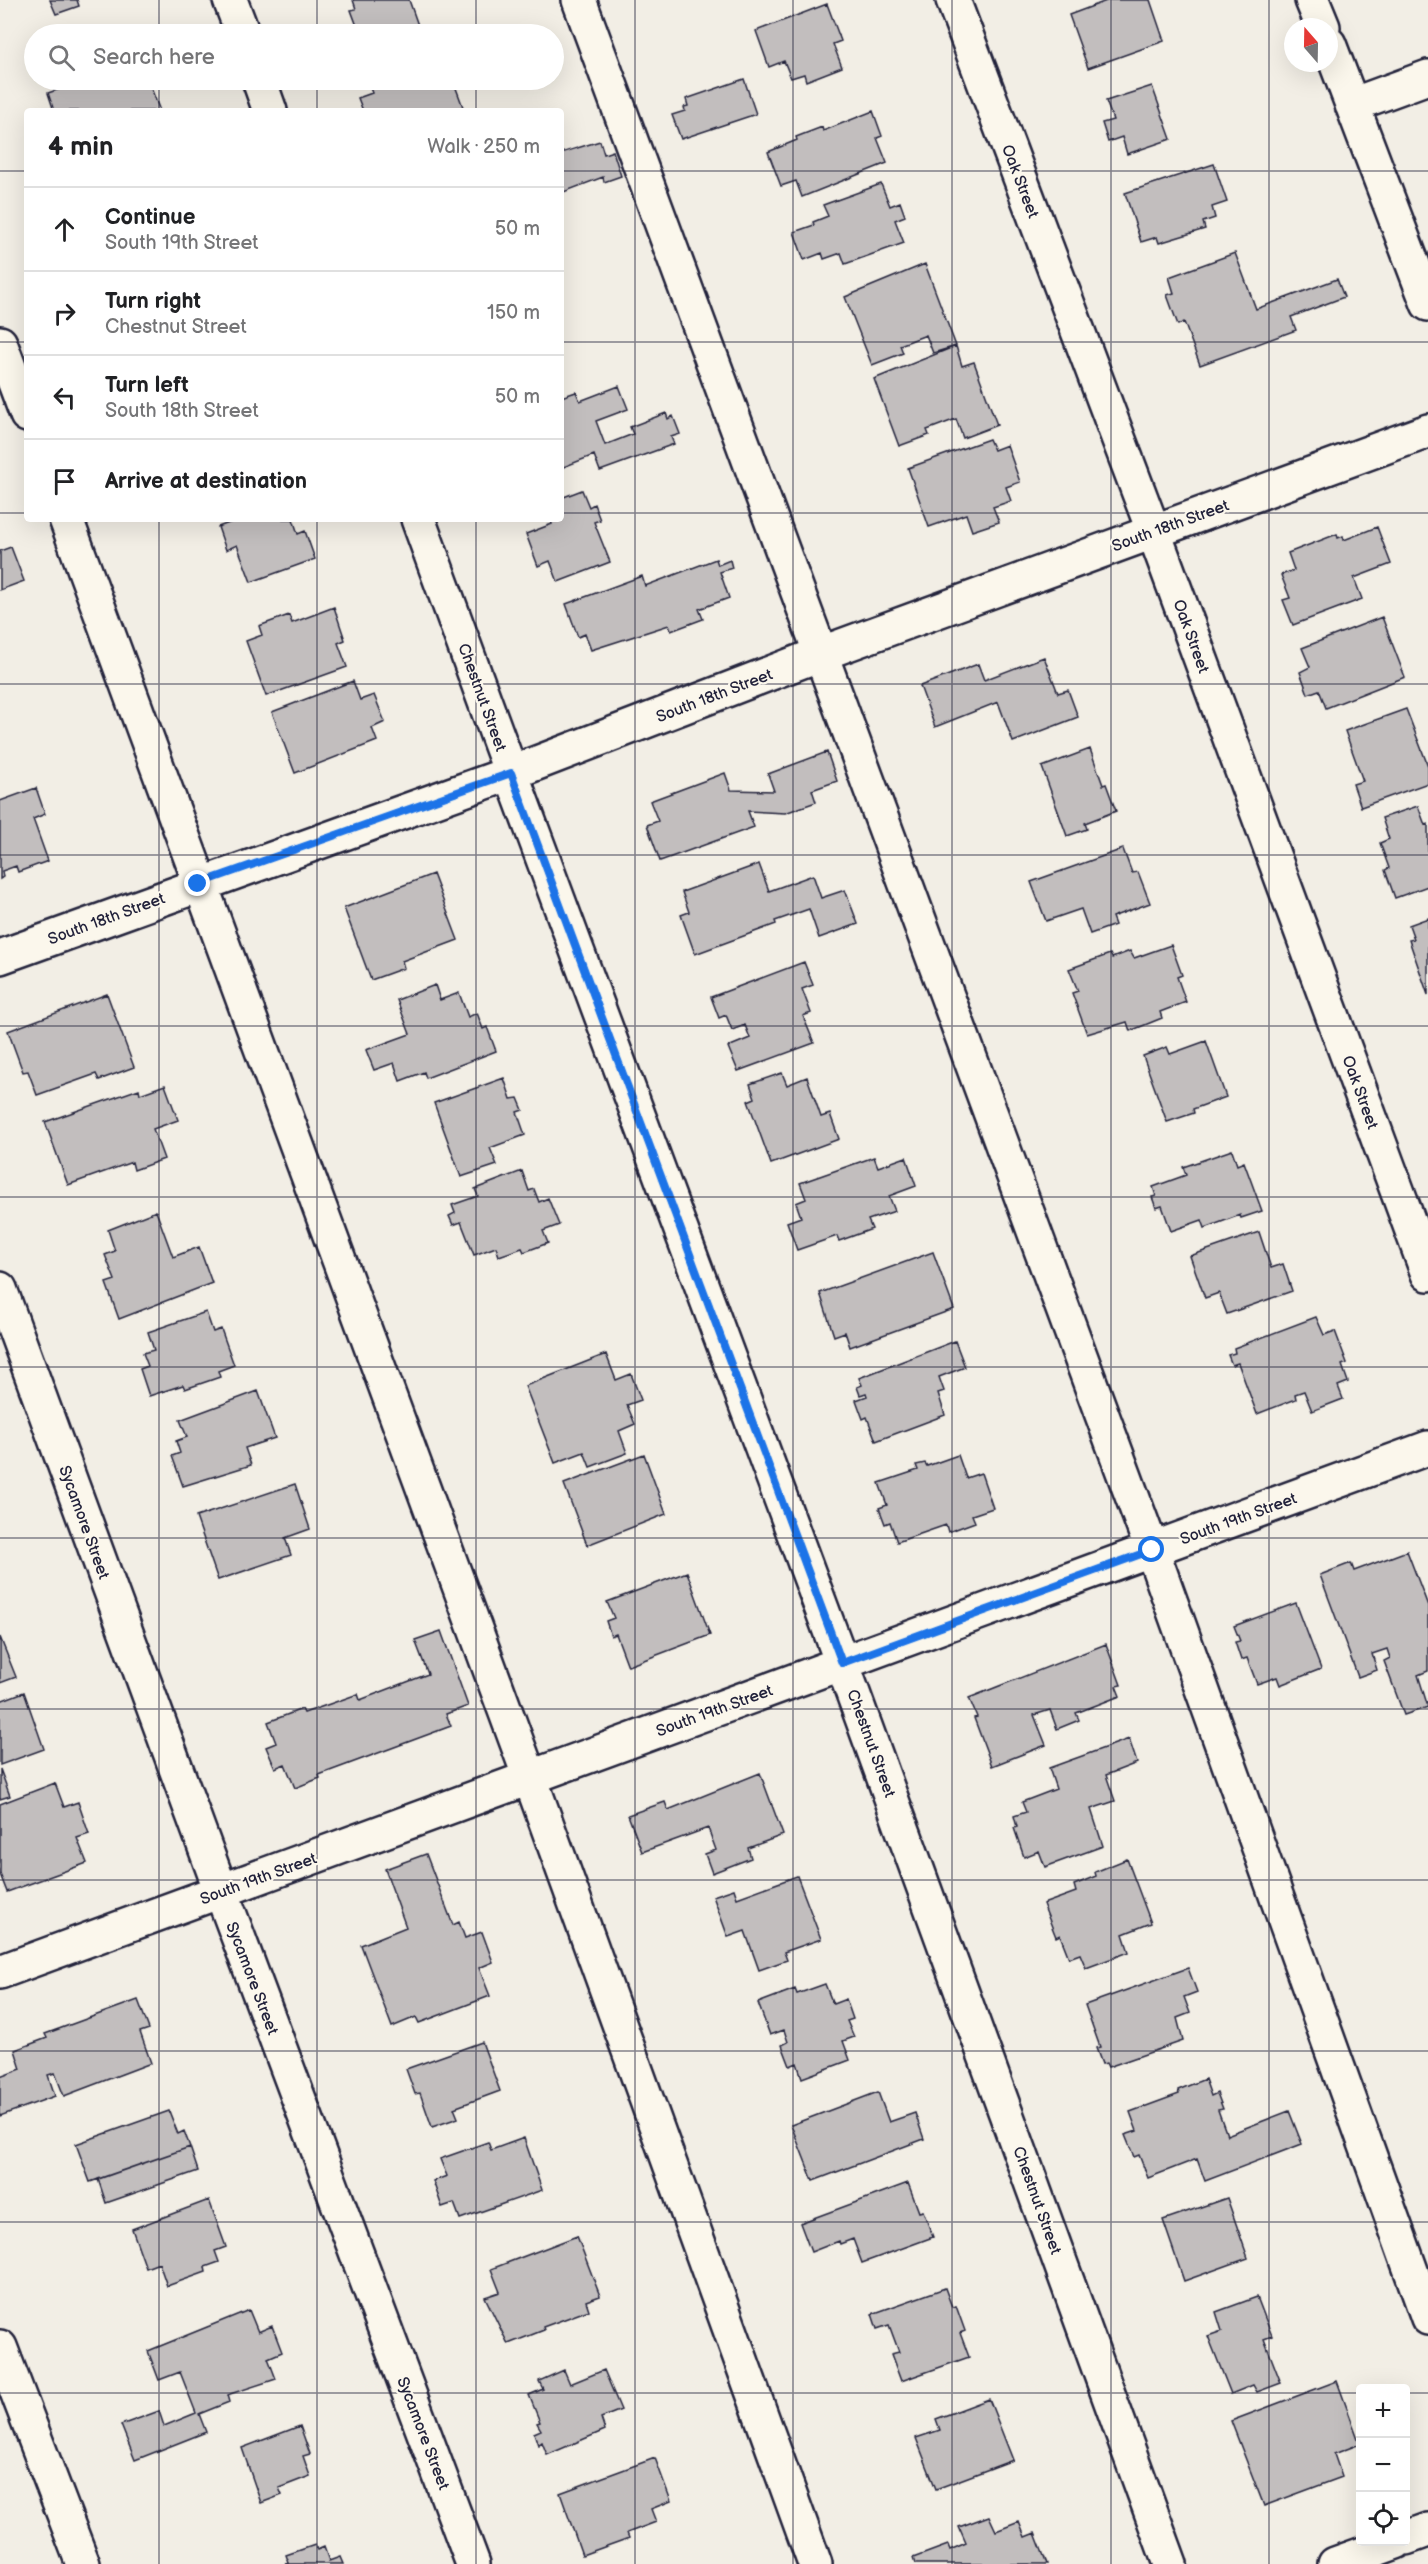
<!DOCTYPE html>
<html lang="en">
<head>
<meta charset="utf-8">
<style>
	:root { --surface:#fff; --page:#f6f6f6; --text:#202124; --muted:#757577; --line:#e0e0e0 }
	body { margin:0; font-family:"Balsamiq Sans",sans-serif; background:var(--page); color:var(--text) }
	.controls { position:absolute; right:18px; bottom:18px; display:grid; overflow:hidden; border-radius:6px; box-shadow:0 6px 24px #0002 }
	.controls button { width:54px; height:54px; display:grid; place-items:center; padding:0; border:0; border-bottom:2px solid var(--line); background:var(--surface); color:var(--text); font:30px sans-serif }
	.compass { position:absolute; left:1284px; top:18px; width:54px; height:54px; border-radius:50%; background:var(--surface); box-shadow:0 6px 24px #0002; rotate:340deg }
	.stop { position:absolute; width:18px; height:18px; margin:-14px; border:4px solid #1a73e8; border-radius:50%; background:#fff }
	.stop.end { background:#1a73e8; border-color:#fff; box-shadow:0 2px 6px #0008 }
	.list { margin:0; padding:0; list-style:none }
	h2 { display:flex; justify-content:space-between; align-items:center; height:78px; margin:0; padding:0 24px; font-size:26px }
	h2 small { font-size:20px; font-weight:400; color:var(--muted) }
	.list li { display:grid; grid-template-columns:39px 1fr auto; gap:18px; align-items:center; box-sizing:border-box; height:84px; padding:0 24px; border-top:2px solid var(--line) }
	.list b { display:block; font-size:22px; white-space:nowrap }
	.list p { margin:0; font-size:20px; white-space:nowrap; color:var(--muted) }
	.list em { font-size:20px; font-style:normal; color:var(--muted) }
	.icon { flex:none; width:33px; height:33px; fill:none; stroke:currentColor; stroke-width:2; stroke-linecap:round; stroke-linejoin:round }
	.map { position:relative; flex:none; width:1428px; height:2564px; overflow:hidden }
	.search { position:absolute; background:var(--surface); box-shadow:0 6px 24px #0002; left:24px; top:24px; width:540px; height:66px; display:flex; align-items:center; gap:15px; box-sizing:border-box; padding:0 21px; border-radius:33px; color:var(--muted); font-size:22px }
	.panel { position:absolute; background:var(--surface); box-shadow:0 6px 24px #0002; left:24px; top:108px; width:540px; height:414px; border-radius:6px }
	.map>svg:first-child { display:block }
	.building { fill:#c2bebe; stroke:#22223b; stroke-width:1.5 }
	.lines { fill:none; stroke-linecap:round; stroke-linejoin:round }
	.minor-casing { stroke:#22223b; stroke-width:38 }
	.minor { stroke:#fbf7ec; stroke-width:33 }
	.route { stroke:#1a73e8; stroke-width:8 }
	.grid { fill:none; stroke:#22223b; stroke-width:1.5; stroke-opacity:0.55 }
	.labels { text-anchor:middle; stroke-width:4.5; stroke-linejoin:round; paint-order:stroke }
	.street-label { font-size:16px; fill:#22223b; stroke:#fbf7ec }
</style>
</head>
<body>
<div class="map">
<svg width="1428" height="2564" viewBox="0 0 1428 2564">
	<rect width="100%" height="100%" fill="#f2eee5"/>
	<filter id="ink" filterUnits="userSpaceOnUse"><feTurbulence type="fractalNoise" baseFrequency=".0167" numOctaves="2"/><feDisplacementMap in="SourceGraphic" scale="12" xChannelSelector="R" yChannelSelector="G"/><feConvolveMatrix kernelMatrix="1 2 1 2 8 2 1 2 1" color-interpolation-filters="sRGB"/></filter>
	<g filter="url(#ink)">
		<path class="building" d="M50,0H77L79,6L56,14Z
			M353,0H409L420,31L410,34H360L351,10L356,9Z
			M1109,0H1150L1164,41L1088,68L1069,15Z
			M827,4L841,41L833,44L842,67L806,81L804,74L791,78L784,61L769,67L756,31Z
			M744,79L756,114L681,139L672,115L685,111L684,107L688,106L686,99Z
			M86,80H148L160,111H54L48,93Z
			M367,80H453L463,107L452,111H363L358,98L372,93Z
			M1152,86L1171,139L1127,154L1122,137L1108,142L1102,123L1113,120L1106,101Z
			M873,111L882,136L877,138L887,163L802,197L796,181L781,186L768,152L797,140L796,137L822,127L823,131Z
			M600,141L604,154L613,151L621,176L604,182L603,177L561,193V153Z
			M1214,164L1227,202L1212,207L1215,218L1203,222L1205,229L1159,243L1157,237L1141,242L1125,193Z
			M881,184L890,206L900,202L905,216L895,220L904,243L845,264L841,253L824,259L822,253L804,260L794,232L814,225L813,222L828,216L823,205Z
			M1235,253L1256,309L1337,279L1344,297L1291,317L1296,330L1200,365L1184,322L1178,325L1167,295L1174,293L1169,277Z
			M925,264L956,346L933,353L926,335L900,345L903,353L872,365L845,297Z
			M956,346L962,366L974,362L997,425L963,438L956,419L927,430L929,435L899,446L874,379Z
			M619,386L628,409L596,421L605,445L633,434L630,427L666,413L668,419L673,416L680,434L671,437L674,444L600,471L594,455L561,468V397L576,392L580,401Z
			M989,439L994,450L1007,445L1020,482L1006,487L1011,501L993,507L999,522L972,531L966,514L929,527L908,468Z
			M582,490L589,507L594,504L600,520L594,522L610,562L558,582L550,561L538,566L526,534L552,524L550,519H561V498Z
			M240,519H293L298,534L305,531L315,559L251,582L237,545L226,550L218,527Z
			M1377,527L1391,564L1354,578L1362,599L1293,625L1283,600L1290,598L1281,575L1294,570L1288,553L1337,534L1338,538L1343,536L1344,540Z
			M11,547L24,581L0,590V551Z
			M716,559L718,565L730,560L732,568L720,572L729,598L699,609L703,619L671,631L669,625L591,650L585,634L578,637L566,604L642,576L645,586Z
			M334,607L345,640L338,643L347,667L266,696L246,641L262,635L259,626L289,615L292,623Z
			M1382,617L1405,677L1326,708L1319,690L1308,694L1300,672L1310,667L1302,648Z
			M1044,657L1058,693L1068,690L1078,717L1013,742L998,702L935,727L920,686L978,664L984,680Z
			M353,681L360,700L374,695L385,722L372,728L377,741L295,773L272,712Z
			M1406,709L1428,766V783L1361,807L1353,784L1363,781L1345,731Z
			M1090,749L1103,785L1106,784L1116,811L1085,823L1087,829L1067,836L1042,767Z
			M827,752L837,781L812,790L816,802L785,813L748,811L754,827L660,861L647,825L658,821L650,801L725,773L731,790L774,791L768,774Z
			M36,788L45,814L33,819L48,861L18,872L16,866L2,871L3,877L0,879V801Z
			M1418,806L1425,825L1428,824V886L1395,898L1385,870L1389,868L1380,843L1389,839L1382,818Z
			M1123,849L1132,873L1138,872L1150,903L1112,917L1115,925L1090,934L1081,909L1046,921L1031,882Z
			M759,864L769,891L813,875L821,898L845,890L858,924L819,938L809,909L775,921L776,924L695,954L681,915L689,912L682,892Z
			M433,874L458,940L402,961L404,968L371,980L344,908Z
			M1428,918V995L1409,940L1414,939L1409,925Z
			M1171,945L1182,975L1177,977L1186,1002L1160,1012L1162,1018L1130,1031L1127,1022L1087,1034L1072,993L1078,991L1069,969L1110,954L1112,958L1130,951L1134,958Z
			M804,962L813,985L802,989L811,1013L803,1016L814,1043L738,1071L728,1047L750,1038L745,1025L732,1030L726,1015L719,1018L711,997Z
			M435,985L440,1000L459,993L468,1017L477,1013L483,1029L487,1027L496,1051L426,1078L424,1072L400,1081L394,1063L374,1070L366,1050L410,1034L397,1000Z
			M107,994L134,1067L99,1080L96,1074L37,1095L28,1071L23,1072L8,1031Z
			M1206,1041L1226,1097L1193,1109L1194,1113L1167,1122L1143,1056L1167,1047L1170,1054Z
			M782,1073L787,1085L807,1077L821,1117L830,1114L839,1139L771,1164L748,1101L755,1098L750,1084Z
			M504,1078L511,1099L518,1098L523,1110L517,1112L525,1135L490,1148L497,1165L461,1177L434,1103Z
			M165,1085L178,1120L153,1129L164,1159L134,1170L132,1162L68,1185L45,1122L139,1089L140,1094Z
			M1232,1150L1237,1165L1244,1162L1262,1211L1241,1218L1240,1215L1205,1228L1202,1220L1171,1231L1162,1206L1156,1208L1152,1197L1156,1196L1153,1187L1186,1175L1183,1167Z
			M874,1157L878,1167L906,1157L916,1186L889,1196L895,1211L868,1220L872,1229L839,1241L837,1236L797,1250L787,1222L801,1217L796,1203L806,1199L800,1183Z
			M522,1171L529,1191L534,1189L539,1202L548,1198L559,1225L543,1231L548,1243L524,1252L522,1248L499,1256L496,1247L474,1255L461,1222L453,1225L449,1216L455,1213L452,1205L478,1196L475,1189Z
			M156,1211L173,1257L199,1247L212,1283L119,1319L106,1283L115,1280L105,1255L115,1251L108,1230Z
			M1259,1232L1271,1268L1283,1264L1292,1291L1227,1314L1219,1293L1205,1298L1190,1256Z
			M933,1252L954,1309L850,1347L845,1332L834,1336L820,1293Z
			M206,1312L213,1332L221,1329L234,1365L218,1371L220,1377L185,1389L183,1385L149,1396L140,1369L148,1366L143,1353L154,1350L148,1332Z
			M1316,1317L1324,1335L1335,1331L1347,1363L1342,1365L1348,1382L1338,1386L1343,1399L1312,1411L1304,1391L1295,1394L1296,1399L1257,1414L1238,1363L1232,1365L1228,1355L1235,1353L1234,1348Z
			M955,1341L965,1367L939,1377L944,1391L938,1393L945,1415L876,1441L867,1417L863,1419L856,1400L867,1396L866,1393L860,1395L857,1387L862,1385L859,1378Z
			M606,1354L616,1380L631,1374L641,1400L627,1405L635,1424L619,1431L627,1453L590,1467L584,1452L555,1463L525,1386Z
			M258,1391L275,1438L245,1448L251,1465L183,1486L172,1456L180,1453L176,1441L187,1437L180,1420Z
			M644,1454L666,1514L587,1545L564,1484Z
			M958,1455L966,1478L981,1473L993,1508L972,1515L975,1522L948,1532L946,1525L897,1542L890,1522L885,1524L879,1508L887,1505L879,1483L918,1470L916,1465L925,1463L927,1466Z
			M295,1484L310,1529L285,1538L291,1555L218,1580L196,1517Z
			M1407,1551L1428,1606V1671L1418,1675L1428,1707L1404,1715L1384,1661L1390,1658L1387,1649L1372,1654L1377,1670L1358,1677L1320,1575L1351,1563L1354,1571Z
			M687,1572L710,1635L628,1666L616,1634L611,1636L606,1621L614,1618L607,1602Z
			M1296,1603L1321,1669L1280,1685L1277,1677L1257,1684L1247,1658L1241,1660L1235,1642L1240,1641L1234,1626Z
			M441,1631L468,1706L446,1714L451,1726L319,1775L320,1778L295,1788L285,1764L275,1768L266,1747L276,1743L268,1722L302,1709L304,1713L358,1694L360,1700L428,1674L415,1640Z
			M0,1637L16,1677L0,1683Z
			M1106,1644L1121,1685L1116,1686L1120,1696L1076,1713L1079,1720L1057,1729L1050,1710L1034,1715L1046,1745L992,1766L974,1718L977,1717L969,1698Z
			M24,1692L44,1749L0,1765V1701Z
			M1129,1739L1137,1763L1106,1775L1115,1801L1091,1809L1103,1846L1045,1867L1039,1851L1024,1857L1014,1828L1017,1827L1014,1816L1026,1812L1022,1802L1056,1789L1049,1768Z
			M0,1769L10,1796L0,1799Z
			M760,1773L783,1835L748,1848L751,1858L712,1873L705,1854L716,1850L708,1828L642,1852L628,1815L665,1802L668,1810Z
			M55,1783L64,1807L78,1802L89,1834L77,1838L87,1863L7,1892L0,1874V1804Z
			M426,1854L453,1925L459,1922L465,1938L482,1932L493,1962L479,1968L490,1996L419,2023L416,2017L392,2027L361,1945L406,1927L385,1869Z
			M1127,1859L1151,1923L1123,1934L1129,1952L1086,1968L1080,1954L1069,1958L1060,1935L1056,1937L1043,1904L1076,1892L1074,1885L1096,1876L1095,1872Z
			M797,1876L821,1939L784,1952L787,1960L759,1970L745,1931L728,1937L713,1896L734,1889L737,1898Z
			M1188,1968L1197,1992L1184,1997L1190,2013L1177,2018L1183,2041L1108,2067L1106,2063L1102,2064L1096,2048L1100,2047L1085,2005Z
			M825,1984L833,2004L846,1999L853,2019L847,2021L854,2037L843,2041L850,2060L802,2078L797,2063L790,2066L782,2045L788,2042L784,2030L770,2035L758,2003L795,1989L797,1994Z
			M138,2000L149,2029L140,2032L151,2063L64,2096L55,2073L48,2075L55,2096L0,2116V2077L21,2069L15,2050L47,2038L45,2034Z
			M482,2042L500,2091L454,2108L458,2118L432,2127L420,2093L415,2094L406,2069Z
			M1205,2079L1211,2096L1217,2093L1223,2109L1218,2110L1227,2135L1289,2111L1302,2144L1205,2181L1197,2159L1148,2178L1139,2155L1134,2157L1125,2135L1137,2131L1130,2112L1179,2094L1178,2090Z
			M878,2092L889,2122L915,2113L924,2139L813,2181L791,2125Z
			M169,2111L178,2134L184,2131L190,2147L90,2182L76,2144Z
			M524,2138L542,2190L460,2219L454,2203L442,2207L433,2181L447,2176L440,2159L488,2142L491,2150Z
			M190,2147L198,2171L106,2203L98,2179Z
			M908,2183L919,2212L923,2211L933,2237L862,2263L853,2239L840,2244L839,2241L811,2252L800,2223Z
			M1227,2198L1248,2258L1184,2281L1163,2220Z
			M209,2200L226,2247L215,2251L219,2262L205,2267L206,2272L167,2286L159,2263L146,2268L132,2229Z
			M577,2236L600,2296L586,2301L589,2310L543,2327L544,2330L508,2344L485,2297L500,2292L491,2269Z
			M945,2288L952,2307L956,2306L965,2331L960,2333L969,2357L901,2381L891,2354L899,2352L889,2325L877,2329L872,2314Z
			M1257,2297L1272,2336L1264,2339L1281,2383L1257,2392L1253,2385L1231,2394L1208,2336L1222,2331L1216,2312Z
			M249,2310L258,2332L272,2326L282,2352L268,2358L276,2379L227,2395L229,2402L199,2414L206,2432L135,2460L121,2425L159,2411L164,2426L196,2413L180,2372L159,2380L148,2351Z
			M564,2370L570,2384L604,2370L621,2410L601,2418L605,2430L547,2455L542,2442L538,2445L534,2433L541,2430L537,2423L540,2422L529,2395L543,2389L539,2381Z
			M1337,2381L1360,2444L1334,2454L1342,2477L1264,2506L1231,2421Z
			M989,2399L1013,2460L936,2489L916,2438L940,2430L936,2419Z
			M300,2426L310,2454L303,2456L310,2476L279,2488L282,2495L261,2503L242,2448Z
			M655,2458L671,2501L651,2509L656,2522L627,2533L629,2538L582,2555L560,2493Z
			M989,2516L996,2531L1019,2522L1025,2537L1035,2533L1047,2564H915L913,2558L948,2545L950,2550L966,2543L959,2527Z
			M315,2545L317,2550L324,2547L329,2561L340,2557L343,2564H286L289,2563L286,2555Z"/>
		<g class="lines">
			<g class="minor-casing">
				<path id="minor" d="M230,0L243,34
					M579,0L1152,1550L1428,2318
					M953,0L1153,530L1428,1274
					M1312,0L1323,27
					M1329,44L1428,304
					M259,80L270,111
					M1352,105L1428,77
					M0,343L27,415
					M66,519L530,1778L815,2564
					M418,519L511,773L842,1663L1170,2564
					M0,957L511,773L820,654L1428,431
					M0,1289L221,1891L473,2564
					M0,1972L1428,1448
					M0,2347L83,2564
					M1406,2538L1428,2530
					M1335,2564L1396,2542"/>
			</g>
			<use href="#minor" class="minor"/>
		</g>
	</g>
	<g class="lines" filter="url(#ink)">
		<path class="route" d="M198,884L511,773L842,1663L1152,1550"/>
	</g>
	<path class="grid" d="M159,0V34M317,0V34M476,0V34M635,0V2564M793,0V2564M952,0V2564M1111,0V2564M1269,0V2564M159,80V111M317,80V111M476,80V111M0,171H27M561,171H1428M0,342H27M561,342H1428M0,513H27M561,513H1428M159,519V2564M317,519V2564M476,519V2564M0,684H1428M0,855H1428M0,1026H1428M0,1197H1428M0,1367H1428M0,1538H1428M0,1709H1428M0,1880H1428M0,2051H1428M0,2222H1428M0,2393H1360M1406,2393H1428"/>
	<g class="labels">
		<g class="street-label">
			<text transform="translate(1021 181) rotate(69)" y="6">Oak Street</text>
			<text transform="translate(1170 525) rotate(-20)" y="6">South 18th Street</text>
			<text transform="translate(1192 636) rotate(70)" y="6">Oak Street</text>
			<text transform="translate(714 695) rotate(-21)" y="6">South 18th Street</text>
			<text transform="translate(483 697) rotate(70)" y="6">Chestnut Street</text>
			<text transform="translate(106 918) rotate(-20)" y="6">South 18th Street</text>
			<text transform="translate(1361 1092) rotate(70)" y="6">Oak Street</text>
			<text transform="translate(1238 1518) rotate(-20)" y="6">South 19th Street</text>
			<text transform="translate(85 1522) rotate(70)" y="6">Sycamore Street</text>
			<text transform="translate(714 1710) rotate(-20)" y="6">South 19th Street</text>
			<text transform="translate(872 1743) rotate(70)" y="6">Chestnut Street</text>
			<text transform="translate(258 1878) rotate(-20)" y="6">South 19th Street</text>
			<text transform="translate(253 1978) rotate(69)" y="6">Sycamore Street</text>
			<text transform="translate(1038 2200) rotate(70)" y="6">Chestnut Street</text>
			<text transform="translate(424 2433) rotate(69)" y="6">Sycamore Street</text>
		</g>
	</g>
</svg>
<div class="controls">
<button>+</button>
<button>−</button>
<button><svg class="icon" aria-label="locate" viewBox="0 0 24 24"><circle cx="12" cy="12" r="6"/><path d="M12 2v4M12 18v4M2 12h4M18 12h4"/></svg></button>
</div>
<svg class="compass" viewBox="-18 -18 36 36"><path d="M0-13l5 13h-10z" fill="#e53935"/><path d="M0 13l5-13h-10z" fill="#757577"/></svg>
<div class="stop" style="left:1152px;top:1550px"></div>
<div class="stop end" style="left:198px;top:884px"></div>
<div class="search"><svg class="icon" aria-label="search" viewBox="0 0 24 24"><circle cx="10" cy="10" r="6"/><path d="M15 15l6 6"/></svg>Search here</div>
<section class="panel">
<h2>4 min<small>Walk · 250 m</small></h2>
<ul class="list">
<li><svg class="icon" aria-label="ahead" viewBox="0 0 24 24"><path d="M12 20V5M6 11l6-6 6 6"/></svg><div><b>Continue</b><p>South 19th Street</p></div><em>50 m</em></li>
<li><svg class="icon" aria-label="right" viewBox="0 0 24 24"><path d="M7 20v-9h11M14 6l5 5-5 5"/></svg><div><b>Turn right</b><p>Chestnut Street</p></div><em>150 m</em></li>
<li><svg class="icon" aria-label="left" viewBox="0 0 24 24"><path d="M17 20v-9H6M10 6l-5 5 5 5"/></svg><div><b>Turn left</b><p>South 18th Street</p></div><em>50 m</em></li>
<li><svg class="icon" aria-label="arrive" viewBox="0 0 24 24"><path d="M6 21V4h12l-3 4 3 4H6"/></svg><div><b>Arrive at destination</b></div></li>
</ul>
</section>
</div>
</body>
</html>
